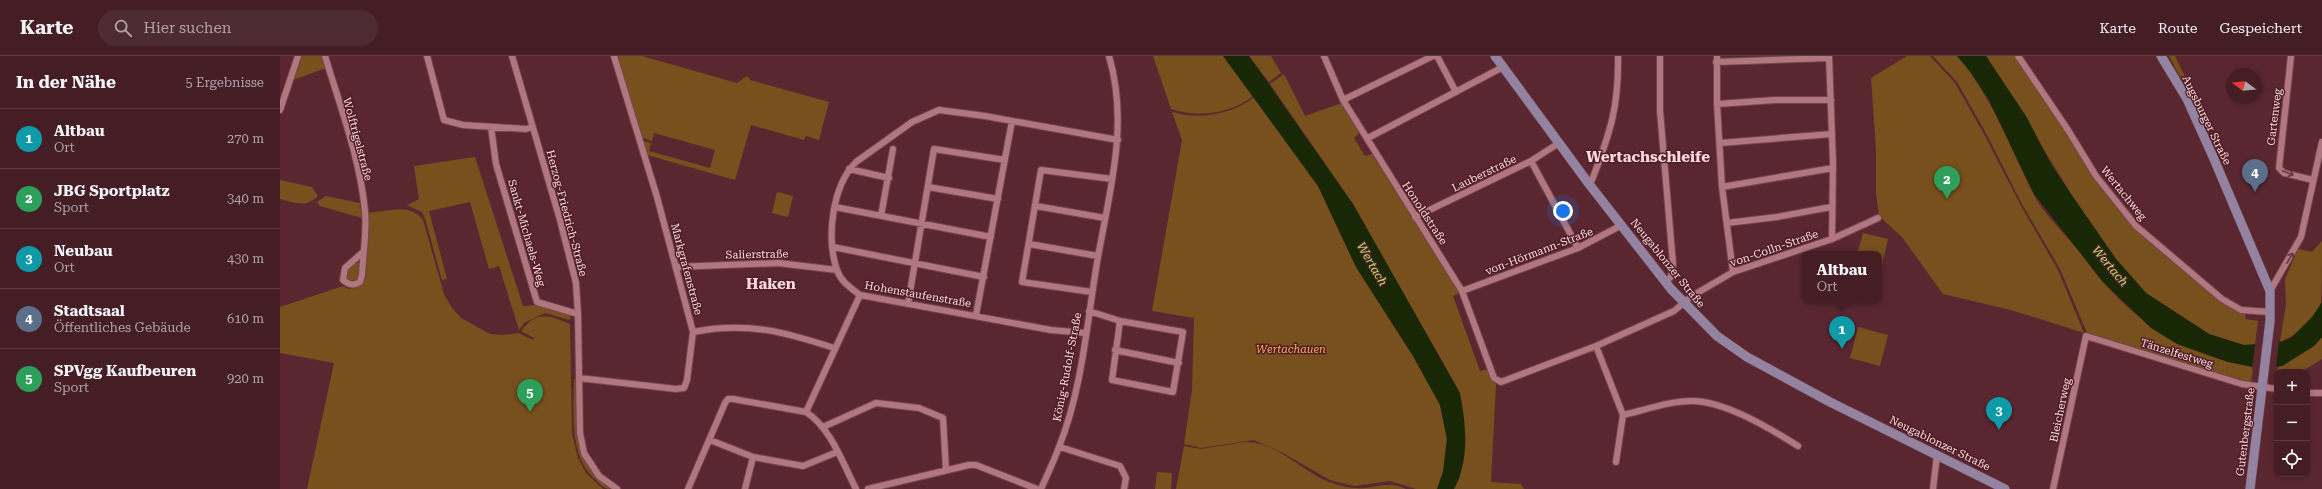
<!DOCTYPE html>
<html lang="de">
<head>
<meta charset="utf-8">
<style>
	:root { --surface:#441d25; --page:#4e2a32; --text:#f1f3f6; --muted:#afa2a7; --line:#5c3b42; --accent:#54cdc6 }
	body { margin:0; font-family:"Roboto Serif",serif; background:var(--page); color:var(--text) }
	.controls { position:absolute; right:12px; bottom:12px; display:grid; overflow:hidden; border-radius:8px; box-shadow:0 2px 6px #0003 }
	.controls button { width:36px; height:36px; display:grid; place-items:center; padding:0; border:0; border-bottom:1px solid var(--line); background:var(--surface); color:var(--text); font:20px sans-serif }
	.compass { position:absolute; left:1946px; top:12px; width:36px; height:36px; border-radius:50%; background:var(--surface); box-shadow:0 2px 6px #0003; rotate:286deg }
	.you { position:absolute; left:1283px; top:155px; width:14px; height:14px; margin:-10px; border:3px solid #fff; border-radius:50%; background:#1a73e8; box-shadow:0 0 0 6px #1a73e833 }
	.badge { display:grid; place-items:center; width:26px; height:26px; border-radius:50%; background:var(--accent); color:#fff; font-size:13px; font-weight:700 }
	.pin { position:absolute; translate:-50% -33px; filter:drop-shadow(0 1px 2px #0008) }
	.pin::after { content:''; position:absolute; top:21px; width:14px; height:12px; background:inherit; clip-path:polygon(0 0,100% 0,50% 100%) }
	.popup { position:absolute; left:1522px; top:195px; width:80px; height:52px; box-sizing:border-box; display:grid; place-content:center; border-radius:8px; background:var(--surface); filter:drop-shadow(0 1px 3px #0005); font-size:13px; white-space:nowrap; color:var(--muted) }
	.popup b { font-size:15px; color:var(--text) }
	.popup::after { content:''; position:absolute; left:50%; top:100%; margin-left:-8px; border:8px solid transparent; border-top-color:var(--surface) }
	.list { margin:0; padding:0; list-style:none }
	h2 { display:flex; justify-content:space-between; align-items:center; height:52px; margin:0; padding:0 16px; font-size:17px }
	h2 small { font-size:13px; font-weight:400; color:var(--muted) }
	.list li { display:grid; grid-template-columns:26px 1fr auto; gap:12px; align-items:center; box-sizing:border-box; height:60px; padding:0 16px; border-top:1px solid var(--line) }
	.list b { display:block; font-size:15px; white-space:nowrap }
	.list p { margin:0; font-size:13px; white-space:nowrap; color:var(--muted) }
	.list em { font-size:13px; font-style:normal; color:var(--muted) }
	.icon { flex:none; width:22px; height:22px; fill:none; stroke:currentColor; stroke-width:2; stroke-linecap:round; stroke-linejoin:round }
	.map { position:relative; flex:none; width:2042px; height:433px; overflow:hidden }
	header { display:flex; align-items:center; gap:24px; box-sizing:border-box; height:56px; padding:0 20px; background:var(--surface); border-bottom:1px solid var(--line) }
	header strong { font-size:19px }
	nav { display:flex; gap:22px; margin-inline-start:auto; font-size:14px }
	.search { width:280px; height:36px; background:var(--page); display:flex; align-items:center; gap:10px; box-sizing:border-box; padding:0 14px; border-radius:22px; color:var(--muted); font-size:15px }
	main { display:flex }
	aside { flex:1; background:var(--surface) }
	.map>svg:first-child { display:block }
	.green { fill:#78501d }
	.water { fill:#182705 }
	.pier { fill:#5a2731 }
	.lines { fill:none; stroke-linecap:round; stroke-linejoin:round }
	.street-casing { stroke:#724650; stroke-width:8 }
	.secondary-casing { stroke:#724650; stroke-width:10 }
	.street { stroke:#b2767f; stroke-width:6 }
	.secondary { stroke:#9382a0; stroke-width:9 }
	.oneway { stroke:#68333d }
	.labels { text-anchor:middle; stroke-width:3; stroke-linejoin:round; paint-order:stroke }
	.street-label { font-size:11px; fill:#fbd9dd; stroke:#4f1d27 }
	.park-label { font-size:11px; font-style:italic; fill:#fbaf4c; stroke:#4f1d27 }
	.water-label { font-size:12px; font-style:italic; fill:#adeb62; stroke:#4f1d27 }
	.district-label { font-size:15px; font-weight:bold; fill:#fbd9dd; stroke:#4f1d27 }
</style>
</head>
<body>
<header>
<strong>Karte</strong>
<div class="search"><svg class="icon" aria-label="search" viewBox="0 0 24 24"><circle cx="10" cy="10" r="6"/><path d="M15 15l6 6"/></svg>Hier suchen</div>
<nav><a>Karte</a><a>Route</a><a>Gespeichert</a></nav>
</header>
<main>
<aside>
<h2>In der Nähe<small>5 Ergebnisse</small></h2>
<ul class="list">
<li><span class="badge" style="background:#0f9aa8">1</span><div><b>Altbau</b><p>Ort</p></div><em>270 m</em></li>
<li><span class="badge" style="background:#2e9e5b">2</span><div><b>JBG Sportplatz</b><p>Sport</p></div><em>340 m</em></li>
<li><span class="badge" style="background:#0f9aa8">3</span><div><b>Neubau</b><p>Ort</p></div><em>430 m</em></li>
<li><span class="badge" style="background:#5c6f8a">4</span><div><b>Stadtsaal</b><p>Öffentliches Gebäude</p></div><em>610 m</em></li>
<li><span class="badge" style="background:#2e9e5b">5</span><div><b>SPVgg Kaufbeuren</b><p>Sport</p></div><em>920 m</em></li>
</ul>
</aside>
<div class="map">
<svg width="2042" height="433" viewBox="0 0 2042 433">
	<rect width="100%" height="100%" fill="#5a2731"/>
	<path class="green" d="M21,0H42L46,12L13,24L16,8Z
		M337,0H362L457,27L467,20L470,24L549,46L539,84L526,80L524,84L471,69L455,124L367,99L363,85L371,87L369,95L430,112L435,94L374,77L372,85L361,81Z
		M873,0H943L973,40C950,58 918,62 891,53Z
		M969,0H991L1001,17L989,26Z
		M1627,0H1650L1675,27L1705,80L1741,150L1778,214L1804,277L1731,254L1663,238L1622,181L1599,160L1596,137V94L1591,22Z
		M1653,0H1677C1712,40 1729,90 1753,137C1762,156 1784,177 1798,194C1807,204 1814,217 1824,227C1867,275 1910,299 1973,311L1971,327L1808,279L1780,213L1742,148L1707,79L1677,26Z
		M1706,0H1736C1753,25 1770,50 1786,76C1796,91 1804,108 1814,123C1853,177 1908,223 1965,257L1966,263L1978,265L1975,289H1964L1929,278L1866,237L1836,203L1793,141Z
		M1889,0H1895L1924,59L1921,60Z
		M1004,18L1025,60L1062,47L1080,76L1074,82L1085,100L1092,98L1180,237L1173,240L1200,315L1208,313L1216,328L1211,426L1241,428L1244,433H1174L1180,421V337L1073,148L990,28Z
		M974,41L1038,130L1076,211L1133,300L1160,349L1167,383L1163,416L1157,433H1136L1110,425L1074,430L1050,424L1003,397L974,384L921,392L904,388L912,334L914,262L872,255L902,84L892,56C919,64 951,59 974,41Z
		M195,101L243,250L258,249L290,259V264L265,257L244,267L239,274L219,210L209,213L190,146L149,155L167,223L162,224L145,162L142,156L127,149L139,143L134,110Z
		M0,124L32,131L38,140C26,152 15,147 0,143Z
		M497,136L513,140L508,161L492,157Z
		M46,140L80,147L82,162L40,150L37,146Z
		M120,153C130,154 137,156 143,164L164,238L172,252L181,262L210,278L223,279L239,277L253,284L254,282L241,275C257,254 269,259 290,268L292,378L298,402L306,417L323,433H27L54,307L0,297V251L63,230C73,237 81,230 86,221L87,157Z
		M1583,177L1608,183L1601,214L1599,198H1577Z
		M2042,185C2042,198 2042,237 2041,247C2035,263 2016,280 2000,286L2006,248L2005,223L2018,193L2032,196Z
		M79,206L78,223L69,225L66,222C67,212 69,209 79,206Z
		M1578,271L1608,279L1600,310L1570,302Z
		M2042,281V303L2021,316H1997L1998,311L2002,310L2034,290Z
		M294,323H296C297,369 289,401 330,433C324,433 321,429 317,425C288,401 294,357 294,323Z
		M965,386C996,385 1021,415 1049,426C1060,430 1073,433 1085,432C1101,430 1111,426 1126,433H896L904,390L921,393Z
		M877,416L892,417L891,433H875Z"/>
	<path class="water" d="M943,0H969L1073,148L1180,337C1186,369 1190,403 1174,433H1157L1163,416L1167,383L1160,349L1133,300L1076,211L1038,130Z
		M1677,0H1706L1746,60L1771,108L1793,141L1836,203L1866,237L1929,278L1964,289L2000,286L2011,282L2032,261L2042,246V281L2034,290L2002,310L1973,311L1948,306L1897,288L1871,272L1823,226L1754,138L1709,44L1690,15Z"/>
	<path class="pier" d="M1999,284L1996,313H1972L1975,287Z"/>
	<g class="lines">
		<g class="street-casing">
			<path id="street" d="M45,0C60,50 80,102 85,155C87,176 83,198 82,219L80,226C73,230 69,229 63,224L65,212L83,196
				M147,0L164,64L183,69L246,73L252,71
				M232,0L280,164L296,227L298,258L300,377L304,397L319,420L337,433
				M1044,0L1063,44L1182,235L1214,322L1221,326L1316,290L1394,255L1412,240L1453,216L1552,183L1553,107L1549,0
				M1157,0L1176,36
				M1380,0V55L1393,208L1391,221L1385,225
				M1437,0V48L1442,131L1453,216
				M1738,0L1788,74L1816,120L1856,170L1942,243L1961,254L1990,256
				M2011,0L1999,112L2004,117L2033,124
				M1436,6L1549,2
				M1063,44L1153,0
				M1437,48L1495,44H1551
				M0,54L18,0
				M211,71L216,108L257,246L298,258
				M1088,82L1223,11
				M1440,87L1552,78
				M1251,105L1298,192
				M569,113L609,122
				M1309,128L1312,124C1330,77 1339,51 1338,0
				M648,131L718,143
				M1442,131L1553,112
				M756,150L825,162
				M555,151L711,181
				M601,160L613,93
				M1135,161L1251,105L1279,87
				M1447,167L1497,161L1551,151
				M1552,183L1598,162
				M749,188L818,200
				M553,191L704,221
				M396,211L498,207L557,214
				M1182,235L1298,192L1342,169
				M1990,235L2021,181L2042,86
				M812,236L742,226L761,114L832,123
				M628,248L654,93L725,104
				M809,255L840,265L903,276L893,336L832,324L840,265
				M696,259L732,65
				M413,276C466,265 505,276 554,292
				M805,277L771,274L580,239C571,232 561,226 557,214C546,182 552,130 576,106L632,66L659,54L705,60L838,84
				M1316,290L1343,359L1336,406
				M835,294L899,307
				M299,322L396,333L404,332L407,324L413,276L377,141L334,0
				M2027,337H2042
				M526,356L580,239
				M1343,359C1365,354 1389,345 1412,345C1445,345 1491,373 1518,390
				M543,371L596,347L639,352L663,362L666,414
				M430,384L473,401L523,410L557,396
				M780,391L840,410L846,422L844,433
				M408,433L445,347L448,343H453L526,356C551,372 563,408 576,433
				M465,433L473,401
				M588,433L689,409H696L757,433
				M761,433C767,419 774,405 779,391C803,331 807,264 818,201C830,133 849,68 829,0
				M1653,433L1657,399
				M1773,433L1806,280L1962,328L1997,333"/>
		</g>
		<g class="secondary-casing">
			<path id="secondary" d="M1215,0L1309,128L1391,233L1437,280L1467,301L1550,346L1725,433
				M1881,0L1907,43L1934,103L1990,235V265L1970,433"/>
		</g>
		<use href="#street" class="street"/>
		<use href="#secondary" class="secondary"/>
	</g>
	<defs><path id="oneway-shaft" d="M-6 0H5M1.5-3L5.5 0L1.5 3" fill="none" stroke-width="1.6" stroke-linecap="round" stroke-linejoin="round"/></defs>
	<g class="oneway">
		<use href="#oneway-shaft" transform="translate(2008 117) rotate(22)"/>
		<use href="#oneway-shaft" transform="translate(2010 202) rotate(-60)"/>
	</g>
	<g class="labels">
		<g class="street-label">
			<text transform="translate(1994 61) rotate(-83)" y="4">Gartenweg</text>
			<text transform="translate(1927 64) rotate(64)" y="4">Augsburger Straße</text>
			<text transform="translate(78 83) rotate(75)" y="4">Wolftrigelstraße</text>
			<text transform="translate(1204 117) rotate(-26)" y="4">Lauberstraße</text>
			<text transform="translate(1844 137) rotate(51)" y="4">Wertachweg</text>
			<text transform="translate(287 157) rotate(75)" y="4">Herzog-Friedrich-Straße</text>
			<text transform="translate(1145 157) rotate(57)" y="4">Honoldstraße</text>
			<text transform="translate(247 177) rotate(74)" y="4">Sankt-Michaels-Weg</text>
			<text transform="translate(1494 192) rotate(-19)" y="4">von-Colln-Straße</text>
			<text transform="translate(1259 195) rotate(-21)" y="4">von-Hörmann-Straße</text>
			<text transform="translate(477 198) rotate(-1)" y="4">Salierstraße</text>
			<text transform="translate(1388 207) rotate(51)" y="4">Neugablonzer Straße</text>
			<text transform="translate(407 213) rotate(75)" y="4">Markgrafenstraße</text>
			<text transform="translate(638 238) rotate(10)" y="4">Hohenstaufenstraße</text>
			<text transform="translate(1897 297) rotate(17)" y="4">Tänzelfestweg</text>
			<text transform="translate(787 311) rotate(-79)" y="4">König-Rudolf-Straße</text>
			<text transform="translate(1780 354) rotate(-78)" y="4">Bleicherweg</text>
			<text transform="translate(1965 376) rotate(-83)" y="4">Gutenbergstraße</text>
			<text transform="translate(1660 387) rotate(26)" y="4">Neugablonzer Straße</text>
		</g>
		<g class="park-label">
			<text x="1011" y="297">Wertachauen</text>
		</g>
		<g class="water-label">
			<text transform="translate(1092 208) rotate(60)" y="4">Wertach</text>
			<text transform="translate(1830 210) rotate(50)" y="4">Wertach</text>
		</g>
		<g class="district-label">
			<text x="1368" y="106">Wertachschleife</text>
			<text x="491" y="233">Haken</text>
		</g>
	</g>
</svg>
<div class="controls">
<button>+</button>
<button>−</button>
<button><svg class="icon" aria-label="locate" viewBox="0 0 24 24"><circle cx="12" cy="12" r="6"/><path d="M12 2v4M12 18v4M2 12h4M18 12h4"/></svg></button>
</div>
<svg class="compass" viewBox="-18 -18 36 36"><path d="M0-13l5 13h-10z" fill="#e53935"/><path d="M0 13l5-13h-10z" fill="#afa2a7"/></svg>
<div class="you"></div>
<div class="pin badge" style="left:1562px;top:293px;background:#0f9aa8">1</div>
<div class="popup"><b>Altbau</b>Ort</div>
<div class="pin badge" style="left:1667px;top:143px;background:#2e9e5b">2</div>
<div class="pin badge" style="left:1719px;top:374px;background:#0f9aa8">3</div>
<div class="pin badge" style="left:1975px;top:136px;background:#5c6f8a">4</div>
<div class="pin badge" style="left:250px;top:356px;background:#2e9e5b">5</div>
</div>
</main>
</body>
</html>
